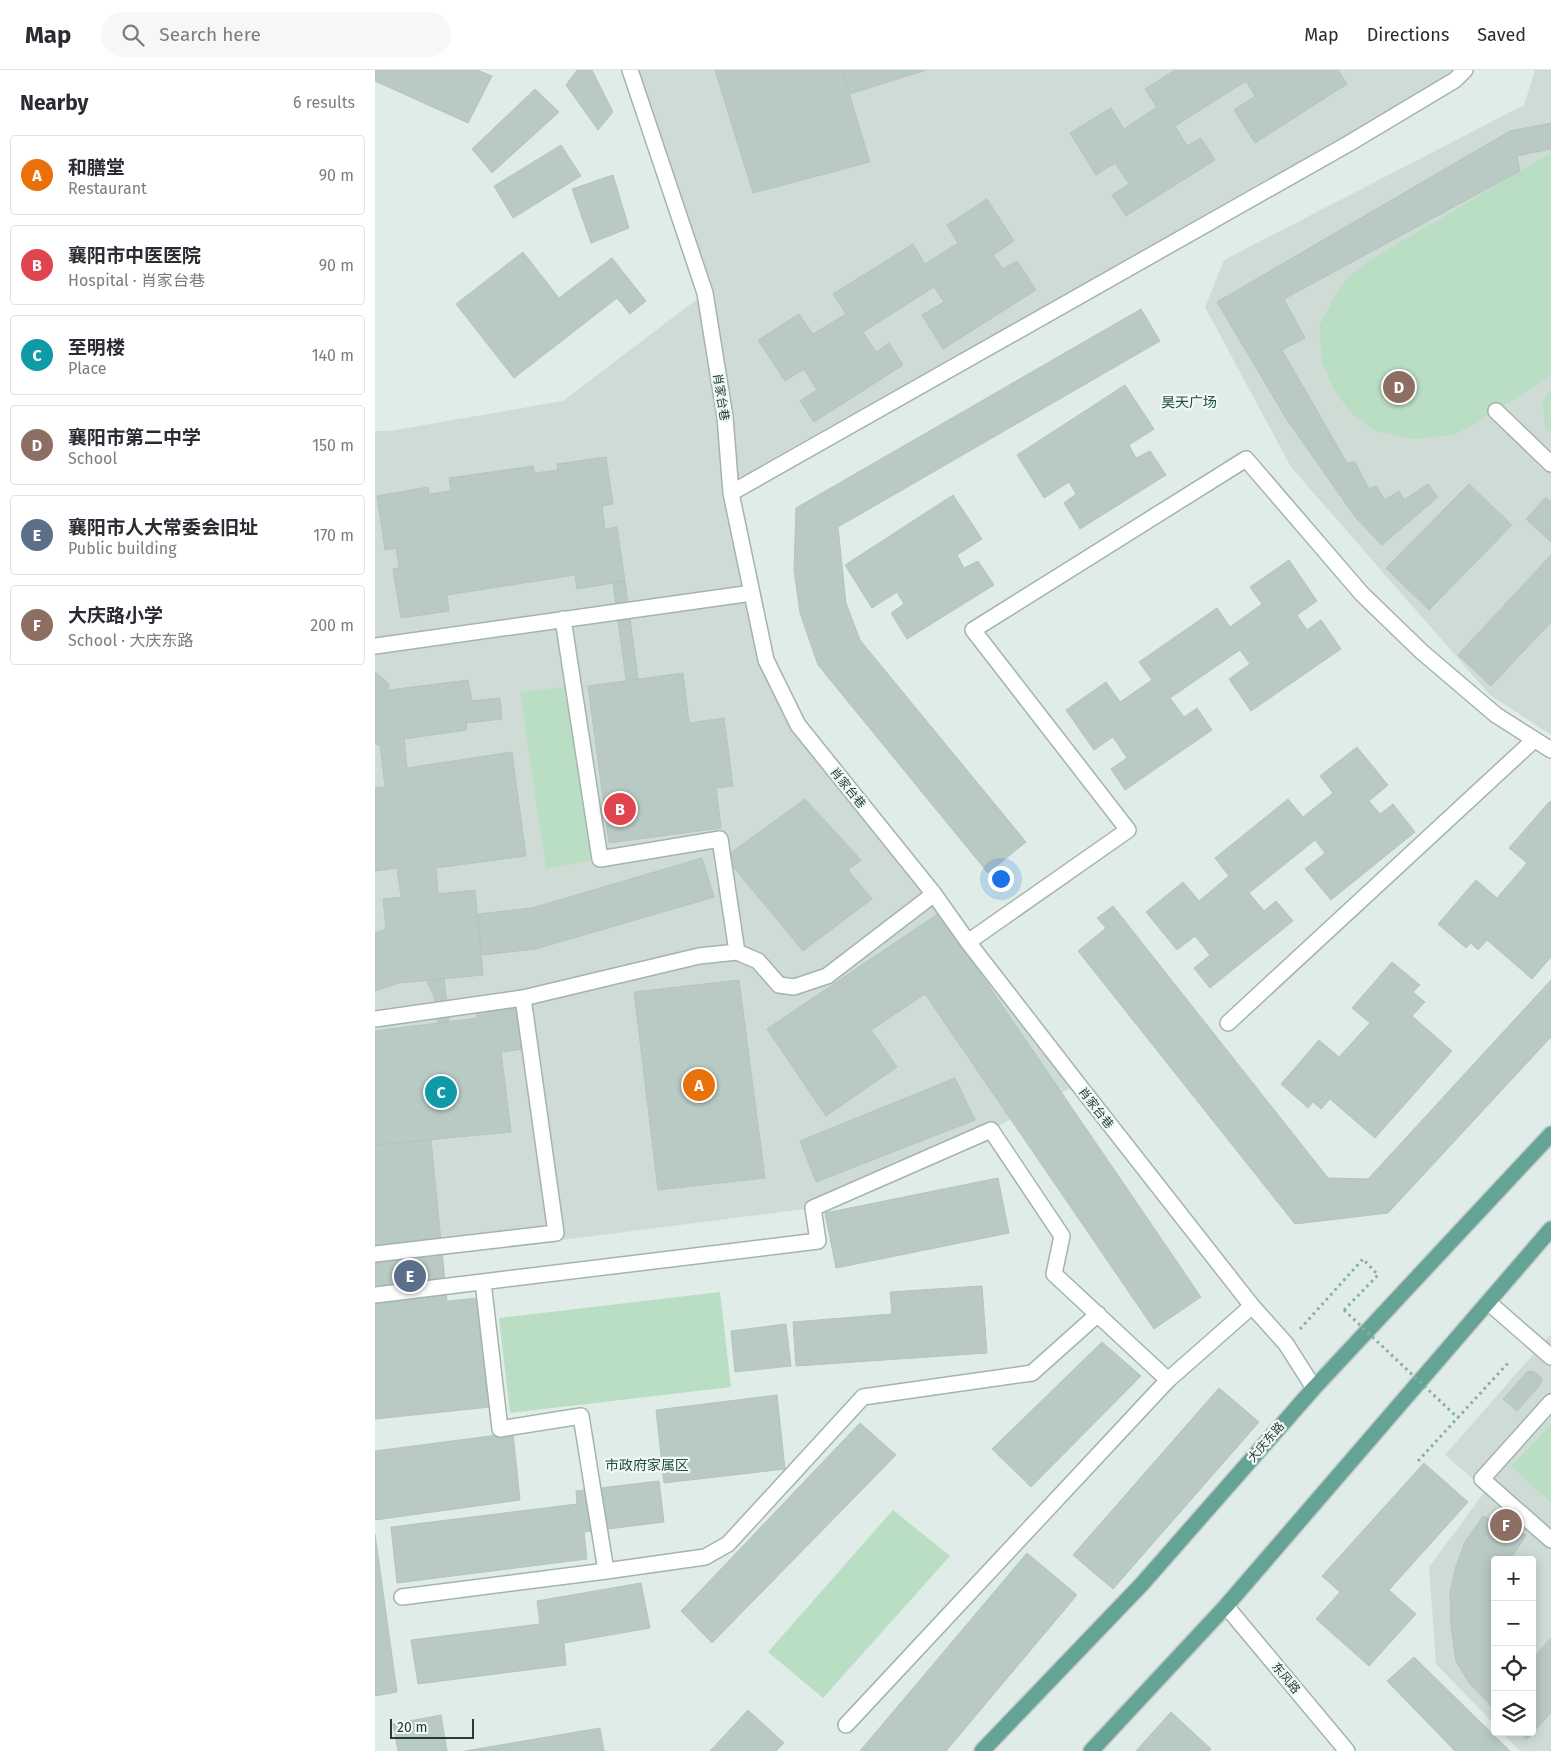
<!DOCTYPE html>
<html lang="en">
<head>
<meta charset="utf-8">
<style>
	:root { --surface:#fff; --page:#f7f7f7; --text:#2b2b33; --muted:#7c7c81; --line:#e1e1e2; --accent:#b45309 }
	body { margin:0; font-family:"Fira Sans","Noto Sans SC",sans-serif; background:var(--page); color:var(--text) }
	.controls { position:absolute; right:15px; bottom:15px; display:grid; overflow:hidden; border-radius:5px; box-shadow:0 2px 12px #0003 }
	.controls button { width:45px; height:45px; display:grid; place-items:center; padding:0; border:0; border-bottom:1px solid var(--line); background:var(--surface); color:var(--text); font:25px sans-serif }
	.scale { position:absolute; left:15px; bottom:12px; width:84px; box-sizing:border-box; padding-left:5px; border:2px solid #213d36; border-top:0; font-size:14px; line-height:18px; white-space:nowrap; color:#213d36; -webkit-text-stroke:4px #f1f8f5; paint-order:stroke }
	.you { position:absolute; left:625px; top:808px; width:18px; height:18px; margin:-12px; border:4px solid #fff; border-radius:50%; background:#1a73e8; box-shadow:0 0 0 8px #1a73e833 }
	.badge { display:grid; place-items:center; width:32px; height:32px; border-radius:50%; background:var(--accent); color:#fff; font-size:16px; font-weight:700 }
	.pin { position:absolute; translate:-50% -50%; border:2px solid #fff; box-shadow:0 1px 5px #0006 }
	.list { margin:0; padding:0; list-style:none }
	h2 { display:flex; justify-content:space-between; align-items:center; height:65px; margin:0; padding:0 20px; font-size:21px }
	h2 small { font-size:16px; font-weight:400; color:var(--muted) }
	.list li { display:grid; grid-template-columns:32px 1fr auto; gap:15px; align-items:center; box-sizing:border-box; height:80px; margin:0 10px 10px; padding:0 10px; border:1px solid var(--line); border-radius:5px }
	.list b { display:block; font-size:19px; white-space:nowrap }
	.list p { margin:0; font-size:16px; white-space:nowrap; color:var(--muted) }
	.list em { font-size:16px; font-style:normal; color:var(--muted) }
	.icon { flex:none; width:28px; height:28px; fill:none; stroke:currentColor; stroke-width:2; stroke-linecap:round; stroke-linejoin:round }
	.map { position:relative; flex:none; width:1176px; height:1681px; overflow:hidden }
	header { display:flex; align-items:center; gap:30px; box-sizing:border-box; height:70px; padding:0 25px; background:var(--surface); border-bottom:1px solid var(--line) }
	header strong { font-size:24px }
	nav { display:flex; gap:28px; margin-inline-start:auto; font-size:18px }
	.search { width:350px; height:45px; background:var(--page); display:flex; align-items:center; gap:12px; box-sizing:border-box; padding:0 18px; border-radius:28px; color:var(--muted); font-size:19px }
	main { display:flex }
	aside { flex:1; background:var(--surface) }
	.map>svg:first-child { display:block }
	.built { fill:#cfdcd6 }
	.green { fill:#b9dec4 }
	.building { fill:#b9c9c3; stroke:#b3c5be }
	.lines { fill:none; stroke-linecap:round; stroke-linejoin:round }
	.minor-casing { stroke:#a3b4ae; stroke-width:18 }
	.major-casing { stroke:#c1c9c7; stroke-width:18 }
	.path { stroke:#80b0a3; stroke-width:3; stroke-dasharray:2.5 4; stroke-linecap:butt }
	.minor { stroke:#fff; stroke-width:15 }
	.major { stroke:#64a395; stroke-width:15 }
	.path-bridge { stroke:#80b0a3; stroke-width:3; stroke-dasharray:2.5 4; stroke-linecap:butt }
	.labels { text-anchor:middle; stroke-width:4.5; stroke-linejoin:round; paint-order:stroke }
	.street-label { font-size:12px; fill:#213d36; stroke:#f1f8f5 }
	.neighbourhood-label { font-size:14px; fill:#1c4f45; stroke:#f1f8f5 }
</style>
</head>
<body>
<header>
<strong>Map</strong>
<div class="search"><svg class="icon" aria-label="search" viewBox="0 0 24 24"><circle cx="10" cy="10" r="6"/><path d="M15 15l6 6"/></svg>Search here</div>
<nav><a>Map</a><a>Directions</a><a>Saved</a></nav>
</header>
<main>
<aside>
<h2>Nearby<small>6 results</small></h2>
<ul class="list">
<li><span class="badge" style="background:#e8710a">A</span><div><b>和膳堂</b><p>Restaurant</p></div><em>90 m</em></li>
<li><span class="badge" style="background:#e0444e">B</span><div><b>襄阳市中医医院</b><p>Hospital · 肖家台巷</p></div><em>90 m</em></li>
<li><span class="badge" style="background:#0f9aa8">C</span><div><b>至明楼</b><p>Place</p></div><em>140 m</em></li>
<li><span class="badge" style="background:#8d6e63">D</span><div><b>襄阳市第二中学</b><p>School</p></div><em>150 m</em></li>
<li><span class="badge" style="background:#5c6f8a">E</span><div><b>襄阳市人大常委会旧址</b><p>Public building</p></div><em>170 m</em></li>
<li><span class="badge" style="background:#8d6e63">F</span><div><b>大庆路小学</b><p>School · 大庆东路</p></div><em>200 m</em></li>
</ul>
</aside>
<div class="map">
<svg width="1176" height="1681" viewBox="0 0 1176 1681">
	<rect width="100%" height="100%" fill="#e0ece7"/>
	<path class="built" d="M255,0H1090L356,423L391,590L423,655L703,1014L616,1060L438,1138L67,1185L0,1192V361H14L188,331L330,223Z
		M1160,0H1176V665L1115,625L916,397L830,237L849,190L1149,35Z
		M1176,1264V1681H1145L1127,1662H1157V1490H1120V1655L1061,1594L1054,1497L1111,1420L1070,1385Z"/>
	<path class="green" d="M1176,83V305L1100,354L1077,365L1039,369L1000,361L975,342L958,318L947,292L944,256L967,213L990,193Z
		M1176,318V362L1170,359L1168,331Z
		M198,616L225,789L171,798L145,622Z
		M345,1222L356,1317L135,1343L124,1248Z
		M1176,1354V1433L1137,1396Z
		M518,1440L575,1486L448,1628L393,1582Z"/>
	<path class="building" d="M0,0H102L117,6L93,53L0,11Z
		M202,0H217L238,42L223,60L191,15Z
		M340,0H467L495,92L378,123Z
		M467,0H551L475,24Z
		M800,0H963L972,14L880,73L859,40L880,26L871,11L800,56L812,76L826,68L840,90L751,146L737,125L754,114L740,93L721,105L695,63L736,38L749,59L782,37L770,19Z
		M160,19L184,42L117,103L97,79Z
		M1176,53V79L1142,86L1145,101L909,229L930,268L907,280L972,393L980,392L994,419L1001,416L1010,430L1024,421L1029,430L1053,414L1063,427L1007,475L981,448L912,350L842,232L1135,61Z
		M186,75L206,106L138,148L119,116Z
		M238,105L254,158L216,173L197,119Z
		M612,129L639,171L618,185L628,199L642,191L661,220L568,279L547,245L569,232L559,217L488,262L501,282L514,273L528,295L439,352L425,331L442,320L429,299L410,311L383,270L424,244L438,264L471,244L458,224L538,174L550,194L583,173L572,155Z
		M148,182L184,228L237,188L271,231L255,244L242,228L139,308L81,234Z
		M766,239L785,271L463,457L471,533L485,570L651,772L613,803L443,595L425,543L419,500L421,438Z
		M750,315L779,359L754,375L761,388L775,381L791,405L705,459L689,433L701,424L694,412L669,428L642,385Z
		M231,387L238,434L227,436L230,459L242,457L250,511L202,519L200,505L72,525L74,541L26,548L18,499L24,498L21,478L10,480L2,426L53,417L54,424L76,421L74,408L158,396L160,403L183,400L182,394Z
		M1094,414L1137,455L1054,540L1011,498Z
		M578,425L607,469L582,485L589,498L603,491L619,515L532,569L516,543L529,534L522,522L497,538L470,495Z
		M1171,427L1176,432V472L1151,449Z
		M1176,485V552L1116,616L1083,585Z
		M914,490L942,531L922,545L932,560L946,550L966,579L876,641L854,609L875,594L865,580L795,628L809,647L822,638L837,660L750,720L736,699L752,688L738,667L719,680L691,640L731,612L745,632L777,610L764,592L842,538L855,557L887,534L875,517Z
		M250,511L263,609L251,610L238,513Z
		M0,602L13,613L14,620L93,610L97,631L125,628L127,649L91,653L92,660L29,669L32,698L137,682L151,786L61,798L63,824L100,820L108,905L24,913L0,921V863L11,859L8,829L26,827L22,798L0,801V718L10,717L5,675L0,674Z
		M308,603L314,653L349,648L358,716L341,718L346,758L234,773L213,616Z
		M982,677L1013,715L994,731L1005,744L1018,734L1040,762L956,830L930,799L950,783L940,770L874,823L889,841L901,831L918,851L835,918L819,898L835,885L820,866L802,880L771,842L808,812L824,831L854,806L840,788L913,729L928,747L958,723L945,706Z
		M430,729L486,790L473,800L497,829L428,881L350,787Z
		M1175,731L1176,733V887L1157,909L1112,870L1103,880L1096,873L1091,878L1063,854L1101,810L1122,828L1152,793L1134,778Z
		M327,788L339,827L161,879L107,885L103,844L157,838Z
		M738,836L953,1108L993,1109L1176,910V967L1013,1143L920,1154L703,881L731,858L722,848Z
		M564,843L826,1227L779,1259L550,924L496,960L522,997L451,1046L392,959Z
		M1017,892L1045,915L1038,922L1050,932L1037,946L1077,981L1000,1068L955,1029L946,1039L938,1032L933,1038L906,1014L944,970L964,987L995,953L977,938Z
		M69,909L74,952L63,953L59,926L52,911Z
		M364,910L390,1108L283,1120L259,922Z
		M143,934L148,979L126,982L136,1062L0,1075V961L102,948L101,939Z
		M580,1008L600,1050L441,1112L425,1071Z
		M56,1070L72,1231L104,1228L115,1337L0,1349V1075Z
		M623,1108L634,1163L461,1198L450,1143Z
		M607,1216L612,1283L421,1296L418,1252L517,1244L515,1222Z
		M411,1254L416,1296L360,1302L356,1261Z
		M727,1272L766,1306L656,1417L617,1379Z
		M1158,1301L1167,1308L1165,1315L1142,1341L1128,1329L1152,1302Z
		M844,1318L884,1352L738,1519L698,1485Z
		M402,1325L410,1399L289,1413L281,1340Z
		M485,1353L521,1385L337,1573L306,1541Z
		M138,1363L145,1430L0,1450V1381Z
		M1049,1393L1093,1432L1014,1520L1041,1544L994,1596L941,1549L965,1522L947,1506Z
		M284,1411L289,1452L209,1462L212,1489L22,1513L16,1457L202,1434L201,1421Z
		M1108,1446L1151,1465L1135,1490H1120V1640L1094,1613L1081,1591L1076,1555L1075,1523L1080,1499L1090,1472Z
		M0,1464L22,1622L0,1626Z
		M652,1483L702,1525L571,1681H485Z
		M266,1513L275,1558L189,1573L191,1595L43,1614L36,1570L165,1554L162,1531Z
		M1176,1568V1643L1152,1669L1144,1662H1157V1589Z
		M1039,1587L1135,1681H1080L1012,1611Z
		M373,1640L409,1673L401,1681H335Z
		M796,1642L836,1679L834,1681H761Z
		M66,1645L72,1681H23L18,1654Z
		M225,1658L229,1681H90Z"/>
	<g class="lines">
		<g class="minor-casing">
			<path id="minor" d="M255,0L330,223L350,347L356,423L391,590L423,655L559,824L593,872L703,1014L877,1236L911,1274L939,1318
				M1121,341L1176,394
				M356,423L973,74L1080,10L1090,0
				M188,549L225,789L345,769L362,882
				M0,576L377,523
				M593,872L753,760L598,560L871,389L987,524L1047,582L1121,645L1176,680
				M0,949L148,928
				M853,953L1159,670
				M0,1184L181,1163L148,928L324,886L362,882L383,891L404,915L419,917L452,906L559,824
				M0,1225L443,1171L438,1138L616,1060L687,1166L679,1204L793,1310L877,1236
				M1113,1232L1176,1287
				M1176,1332L1107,1409L1176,1470
				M231,1501L330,1487L353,1474L488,1327L657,1303L723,1244
				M27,1527L231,1501L206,1346L125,1359L108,1212
				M851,1536L972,1681
				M471,1655L793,1310"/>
		</g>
		<g class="major-casing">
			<path id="major" d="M607,1681L767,1514L939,1318L1176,1064
				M716,1681L851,1536L1176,1159"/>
		</g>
		<path class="path" d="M925,1259L988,1189L1003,1205L969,1240
			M1043,1391L1134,1292"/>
		<use href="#minor" class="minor"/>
		<use href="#major" class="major"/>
		<path class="path-bridge" d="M969,1240L1083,1348"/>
	</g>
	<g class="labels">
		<g class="street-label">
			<text transform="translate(346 327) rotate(81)" y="4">肖家台巷</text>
			<text transform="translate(473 718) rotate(51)" y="4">肖家台巷</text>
			<text transform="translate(721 1038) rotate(52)" y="4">肖家台巷</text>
			<text transform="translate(891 1372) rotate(-49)" y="4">大庆东路</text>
			<text transform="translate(911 1608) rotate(50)" y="4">东风路</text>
		</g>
		<g class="neighbourhood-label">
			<text x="814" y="337">昊天广场</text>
			<text x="272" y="1400">市政府家属区</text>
		</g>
	</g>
</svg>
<div class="controls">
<button>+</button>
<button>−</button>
<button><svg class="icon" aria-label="locate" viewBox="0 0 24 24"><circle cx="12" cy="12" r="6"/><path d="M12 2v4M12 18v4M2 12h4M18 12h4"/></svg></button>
<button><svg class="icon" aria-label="layers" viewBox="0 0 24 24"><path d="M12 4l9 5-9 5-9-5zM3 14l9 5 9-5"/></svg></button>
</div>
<div class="scale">20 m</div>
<div class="you"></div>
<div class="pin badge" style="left:324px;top:1015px;background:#e8710a">A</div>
<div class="pin badge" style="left:245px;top:739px;background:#e0444e">B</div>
<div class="pin badge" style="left:66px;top:1022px;background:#0f9aa8">C</div>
<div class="pin badge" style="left:1024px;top:317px;background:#8d6e63">D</div>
<div class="pin badge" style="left:35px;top:1206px;background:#5c6f8a">E</div>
<div class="pin badge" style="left:1131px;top:1455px;background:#8d6e63">F</div>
</div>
</main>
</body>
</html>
